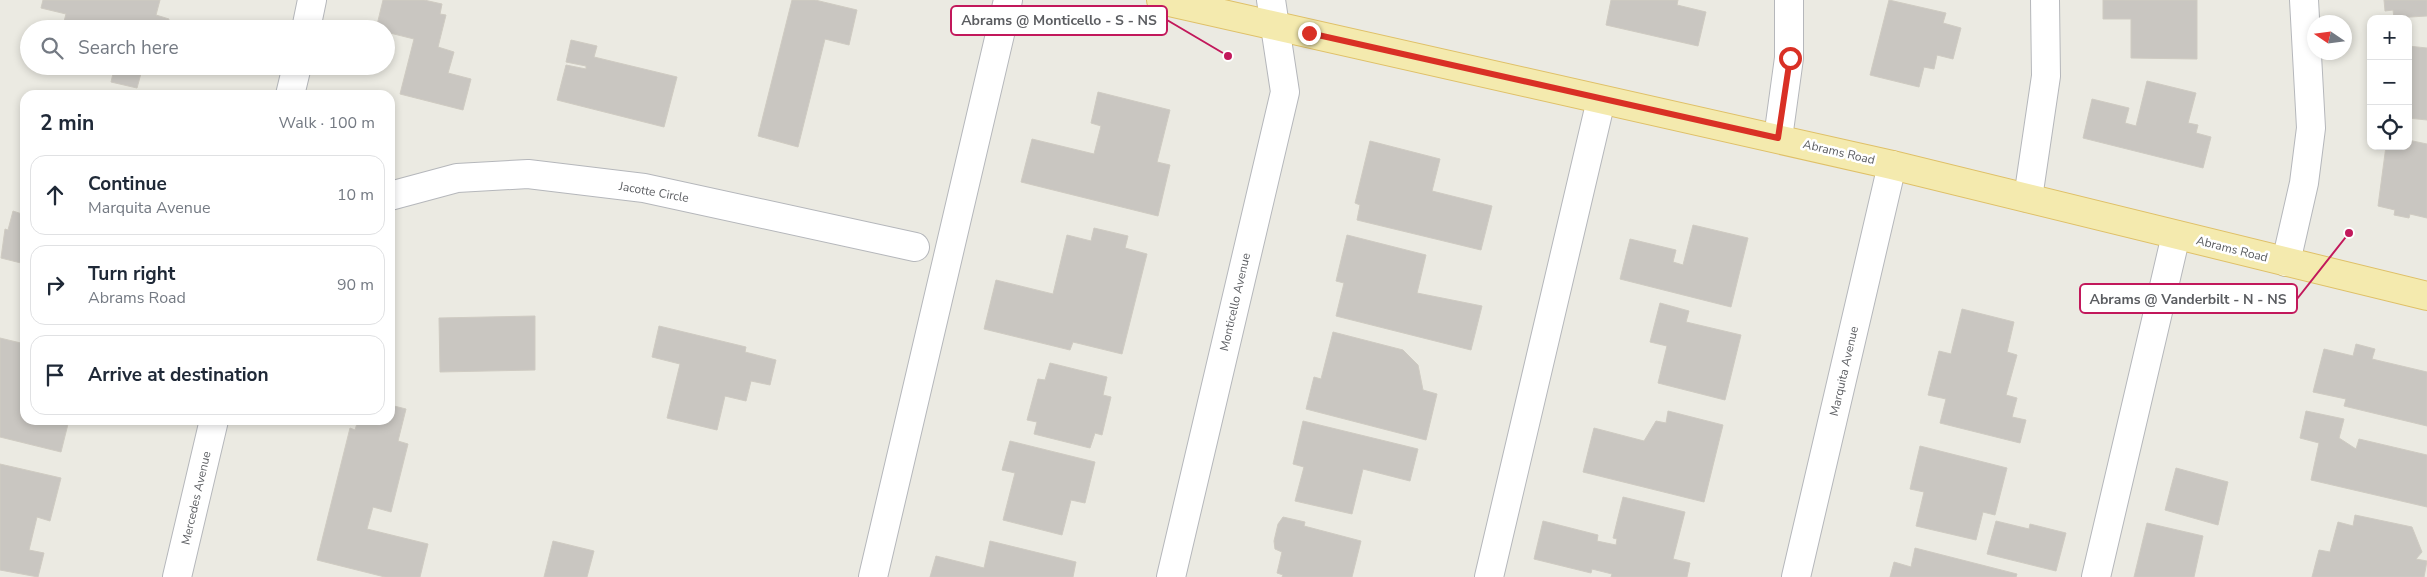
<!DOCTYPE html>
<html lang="en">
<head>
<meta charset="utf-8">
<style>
	:root { --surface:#fff; --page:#f2f2f3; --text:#1f2937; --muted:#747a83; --line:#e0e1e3 }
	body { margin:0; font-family:"Nunito Sans",sans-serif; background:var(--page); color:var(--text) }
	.controls { position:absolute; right:15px; top:15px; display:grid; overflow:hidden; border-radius:10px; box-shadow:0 2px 8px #0003 }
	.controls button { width:45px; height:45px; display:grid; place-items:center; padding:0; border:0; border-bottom:1px solid var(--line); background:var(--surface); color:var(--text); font:25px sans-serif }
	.compass { position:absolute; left:2307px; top:15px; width:45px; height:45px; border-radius:50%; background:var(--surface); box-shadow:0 2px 8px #0003; rotate:283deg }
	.stop { position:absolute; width:15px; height:15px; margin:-11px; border:4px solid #d93025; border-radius:50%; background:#fff }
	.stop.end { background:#d93025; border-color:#fff; box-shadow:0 1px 5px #0008 }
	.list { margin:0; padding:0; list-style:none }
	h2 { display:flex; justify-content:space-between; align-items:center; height:65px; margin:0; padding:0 20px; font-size:21px }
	h2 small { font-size:16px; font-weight:400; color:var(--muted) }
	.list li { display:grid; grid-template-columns:32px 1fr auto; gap:15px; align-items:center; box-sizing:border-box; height:80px; margin:0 10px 10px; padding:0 10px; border:1px solid var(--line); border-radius:15px }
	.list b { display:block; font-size:19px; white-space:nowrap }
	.list p { margin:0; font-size:16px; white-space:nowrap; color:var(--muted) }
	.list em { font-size:16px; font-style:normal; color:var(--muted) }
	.icon { flex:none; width:28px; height:28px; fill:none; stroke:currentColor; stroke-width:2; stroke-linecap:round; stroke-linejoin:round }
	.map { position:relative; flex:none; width:2427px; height:577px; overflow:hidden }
	.search { position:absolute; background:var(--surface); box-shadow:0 2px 8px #0003; left:20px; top:20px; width:375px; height:55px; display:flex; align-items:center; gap:12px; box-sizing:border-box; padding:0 18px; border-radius:28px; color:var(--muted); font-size:19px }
	.panel { position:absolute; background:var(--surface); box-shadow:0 2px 8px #0003; left:20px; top:90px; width:375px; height:335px; border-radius:15px }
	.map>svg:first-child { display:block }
	.building { fill:#c9c6c1; stroke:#cfcbc2 }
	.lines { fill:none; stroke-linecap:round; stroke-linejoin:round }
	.minor-casing { stroke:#b5b7bb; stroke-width:30 }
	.major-casing { stroke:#dfc068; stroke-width:30 }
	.minor { stroke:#fff; stroke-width:28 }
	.major { stroke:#f4eaae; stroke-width:28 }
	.route { stroke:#d93025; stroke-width:6 }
	.labels { text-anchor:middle; stroke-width:5; stroke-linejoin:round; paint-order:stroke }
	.street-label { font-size:12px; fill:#5b5d61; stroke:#fff }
	.leader { fill:none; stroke:#c2185b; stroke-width:2 }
	.callout-dot { fill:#c2185b; stroke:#fff; stroke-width:2 }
	.callout { fill:#fff; stroke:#c2185b; stroke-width:2 }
	.callout-label { font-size:14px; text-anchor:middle; font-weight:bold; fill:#5b5d61 }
</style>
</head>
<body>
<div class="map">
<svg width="2427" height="577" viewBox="0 0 2427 577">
	<rect width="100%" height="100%" fill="#ebeae2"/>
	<path class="building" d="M43,0H160L156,15L169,19L167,29H62L66,14L41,8Z
		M383,0H424L442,4L440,14L446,15L438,47L454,52L448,73L471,79L463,110L400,94L414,39L386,32V29H376Z
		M792,0H815L857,10L849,45L825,39L798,147L758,136Z
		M1611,0H1678L1677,5L1706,12L1698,46L1606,25Z
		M1889,0L1946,13L1943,23L1961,28L1953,59L1937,55L1934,69L1924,67L1919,87L1870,75Z
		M2103,0H2197V59L2131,58V19H2103Z
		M2384,0H2427V16L2394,18L2393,10L2385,11Z
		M571,40L597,46L594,57L677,77L664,127L557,100L566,65L586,69V66L566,62Z
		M2408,46L2427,48V120L2408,118Z
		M101,66H143L137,88L111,82L114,69Z
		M2147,81L2196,93L2188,123L2198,125L2196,133L2211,137L2203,168L2083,138L2092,99L2129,108L2125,123L2136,126Z
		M1098,92L1170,110L1157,162L1170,165L1158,216L1021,182L1032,139L1094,154L1101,126L1091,123Z
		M2408,140L2427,144V218L2410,214L2409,218L2394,215L2395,210L2378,206L2386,146H2408Z
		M1370,141L1440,159L1432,191L1492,206L1481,250L1357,220L1360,205L1355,203Z
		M13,211L25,215V264L1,258L5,229L8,230Z
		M1693,225L1748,238L1731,307L1620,279L1630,239L1676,250L1673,262L1683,265Z
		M1094,228L1128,236L1125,248L1147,254L1122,354L1073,342L1070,350L984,329L996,280L1053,294L1067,235L1091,241Z
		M1347,235L1426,255L1417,293L1482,306L1471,350L1336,316L1344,283L1336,281Z
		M1660,303L1689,311L1686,322L1741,335L1725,400L1658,383L1667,346L1650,342Z
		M1962,309L2014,322L2007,352L2017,355L2006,395L2017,398L2012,417L2026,420L2020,443L1940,423L1946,399L1928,395L1939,351L1951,354Z
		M535,316V370L440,372L439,318Z
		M659,326L746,347L745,352L776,360L770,385L751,381L746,401L725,396L717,430L667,418L680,364L652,357Z
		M1333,332L1403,350L1418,365L1423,390L1437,394L1426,440L1306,409L1314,377L1321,379Z
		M0,338L25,344V420H69L61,452L0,437Z
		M2356,344L2375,349L2372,359L2427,372V426L2344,406L2346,399L2313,392L2324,349L2353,356Z
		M1050,363L1107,377L1103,395L1111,397L1102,435L1095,433L1090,448L1034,434L1037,422L1027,420L1038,379L1045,380Z
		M390,405L406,409L398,441L408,444L391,512L373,507L367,529L428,544L420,577H385L317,560L350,428L355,430L358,420H390Z
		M1668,411L1723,425L1704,502L1583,472L1594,428L1644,441L1656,421L1666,423Z
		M2306,411L2344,419L2339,438L2356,449L2359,439L2427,455V507L2311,480L2319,443L2300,438Z
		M1303,421L1418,449L1410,481L1363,469L1352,514L1295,501L1304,467L1293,464Z
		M1010,441L1095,462L1085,503L1071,500L1062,535L1003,520L1015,473L1002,470Z
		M1920,446L2007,468L1995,515L1983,512L1976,540L1916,526L1924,492L1910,489Z
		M0,464L61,478L50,521L37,517L29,550L44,553L38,577L0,570Z
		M2176,468L2228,482L2218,525L2165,510Z
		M1623,497L1685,512L1673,559L1690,563L1687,577H1611L1612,574L1592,569L1591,573L1534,559L1543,521L1598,535L1597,541L1616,545L1617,539L1613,538Z
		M2355,515L2412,527L2422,552L2416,559L2427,561L2424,577H2312L2319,550L2330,552L2338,522L2353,526Z
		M1283,517L1305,522L1304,526L1361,541L1352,577H1282L1283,575L1277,573L1282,552L1275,549L1274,541L1278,524Z
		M1996,521L2029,529L2030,524L2066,533L2056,571L1987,554Z
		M2147,523L2203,536L2194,577H2134Z
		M553,541L594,551L587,577H544Z
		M990,541L1076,562L1073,577H930L936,556L984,568Z
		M1915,548L2017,574L2016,577H1890L1894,562L1911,567Z"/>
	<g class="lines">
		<g class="minor-casing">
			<path id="minor" d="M306,29L312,0
				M290,95L297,66
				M1778,138L1789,58V0
				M390,196L457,178L528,174L644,188L915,247
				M2028,198L2046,76L2045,0
				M2286,262L2304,183L2311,128L2304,0
				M177,577L214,420
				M873,577L1008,0
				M1171,577L1285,92L1271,0
				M1489,577L1601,100
				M1796,577L1892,165
				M2096,577L2176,235"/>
		</g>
		<g class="major-casing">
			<path id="major" d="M1161,0L1892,165L2427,296"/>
		</g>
		<use href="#minor" class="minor"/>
		<use href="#major" class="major"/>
	</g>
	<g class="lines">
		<path class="route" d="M1309,33L1778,138L1790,58"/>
	</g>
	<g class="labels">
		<g class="street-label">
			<text transform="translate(1839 152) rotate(13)" y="4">Abrams Road</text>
			<text transform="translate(654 192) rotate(10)" y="4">Jacotte Circle</text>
			<text transform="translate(2232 249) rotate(14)" y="4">Abrams Road</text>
			<text transform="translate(1235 302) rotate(-77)" y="4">Monticello Avenue</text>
			<text transform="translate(1844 371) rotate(-77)" y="4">Marquita Avenue</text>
			<text transform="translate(196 498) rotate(-77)" y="4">Mercedes Avenue</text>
		</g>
	</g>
	<path class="leader" d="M1228 56L1167 20M2349 233L2297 299"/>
	<g class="callout-dot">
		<circle cx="1228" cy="56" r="5"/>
		<circle cx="2349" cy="233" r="5"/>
	</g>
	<g class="callout">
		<rect x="951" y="6" width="216" height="29" rx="5"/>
		<rect x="2080" y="284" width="217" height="29" rx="5"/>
	</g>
	<g class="callout-label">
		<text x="1059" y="25">Abrams @ Monticello - S - NS</text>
		<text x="2188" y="304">Abrams @ Vanderbilt - N - NS</text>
	</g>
</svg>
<div class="controls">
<button>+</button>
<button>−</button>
<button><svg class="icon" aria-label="locate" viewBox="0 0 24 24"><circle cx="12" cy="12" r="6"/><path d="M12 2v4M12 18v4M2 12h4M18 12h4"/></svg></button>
</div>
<svg class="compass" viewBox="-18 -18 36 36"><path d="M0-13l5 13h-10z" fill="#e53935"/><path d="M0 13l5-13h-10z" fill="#747a83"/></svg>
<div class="stop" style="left:1790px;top:58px"></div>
<div class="stop end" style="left:1309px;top:33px"></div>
<div class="search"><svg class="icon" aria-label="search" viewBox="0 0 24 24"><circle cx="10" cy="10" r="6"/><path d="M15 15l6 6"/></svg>Search here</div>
<section class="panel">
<h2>2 min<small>Walk · 100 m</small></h2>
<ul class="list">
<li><svg class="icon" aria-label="ahead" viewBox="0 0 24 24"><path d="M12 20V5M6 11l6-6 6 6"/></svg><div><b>Continue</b><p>Marquita Avenue</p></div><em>10 m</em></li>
<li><svg class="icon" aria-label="right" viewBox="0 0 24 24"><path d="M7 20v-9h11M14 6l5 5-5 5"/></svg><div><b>Turn right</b><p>Abrams Road</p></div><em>90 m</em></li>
<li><svg class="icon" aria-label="arrive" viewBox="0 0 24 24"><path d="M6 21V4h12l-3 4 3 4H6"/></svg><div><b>Arrive at destination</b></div></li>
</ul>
</section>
</div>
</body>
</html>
